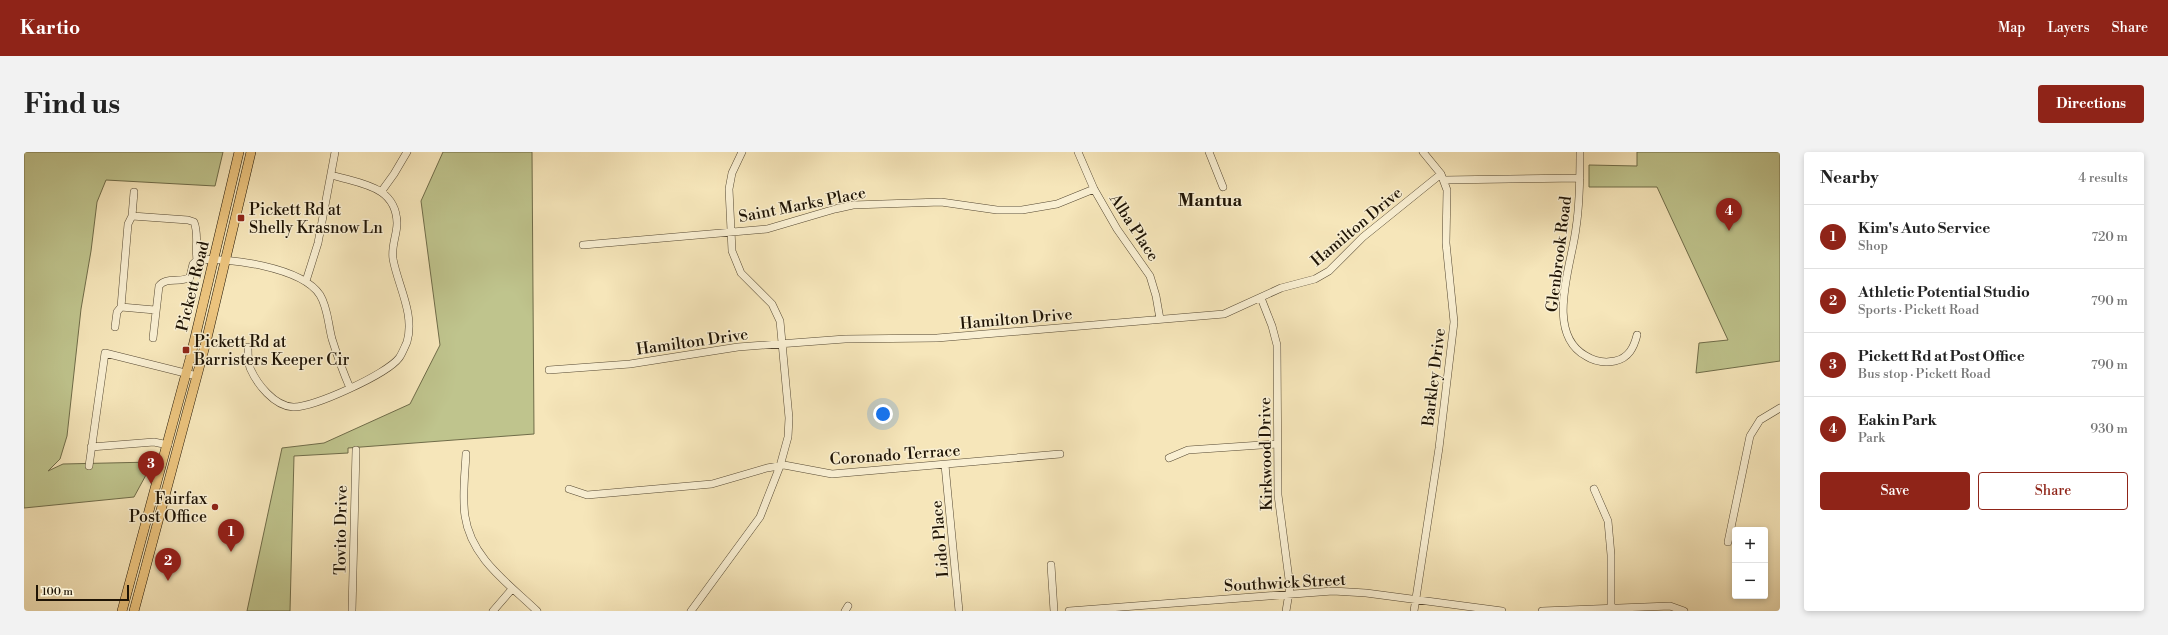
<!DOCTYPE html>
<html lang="en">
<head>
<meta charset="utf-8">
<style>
	:root { --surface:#fff; --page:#f2f2f2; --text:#222; --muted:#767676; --line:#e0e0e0; --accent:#8f2418 }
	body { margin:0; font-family:"Libre Bodoni",serif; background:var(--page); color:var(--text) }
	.controls { position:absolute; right:12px; bottom:12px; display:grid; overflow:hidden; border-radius:4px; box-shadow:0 2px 6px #0003 }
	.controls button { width:36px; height:36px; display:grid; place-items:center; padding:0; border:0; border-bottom:1px solid var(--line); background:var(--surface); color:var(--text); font:20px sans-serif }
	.scale { position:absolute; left:12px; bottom:10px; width:93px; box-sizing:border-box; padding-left:4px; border:2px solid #1f1405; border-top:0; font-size:11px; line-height:14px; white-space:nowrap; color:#1f1405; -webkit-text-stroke:3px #f9efd2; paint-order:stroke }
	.you { position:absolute; left:859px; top:262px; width:14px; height:14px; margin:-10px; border:3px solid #fff; border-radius:50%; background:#1a73e8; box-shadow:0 0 0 6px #1a73e833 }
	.badge { display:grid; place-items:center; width:26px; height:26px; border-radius:50%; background:var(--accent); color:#fff; font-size:13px; font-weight:700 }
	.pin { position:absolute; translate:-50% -33px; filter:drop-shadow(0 1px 2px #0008) }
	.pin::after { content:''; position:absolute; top:21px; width:14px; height:12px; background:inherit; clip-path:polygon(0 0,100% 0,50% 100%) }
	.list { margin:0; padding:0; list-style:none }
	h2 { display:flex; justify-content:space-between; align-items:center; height:52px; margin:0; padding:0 16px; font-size:17px }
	h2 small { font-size:13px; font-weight:400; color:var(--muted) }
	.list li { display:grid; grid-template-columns:26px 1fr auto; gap:12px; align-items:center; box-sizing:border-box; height:64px; padding:0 16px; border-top:1px solid var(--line) }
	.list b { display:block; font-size:15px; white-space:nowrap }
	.list p { margin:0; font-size:13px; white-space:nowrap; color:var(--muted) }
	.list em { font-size:13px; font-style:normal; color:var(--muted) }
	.actions { display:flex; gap:8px; padding:12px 16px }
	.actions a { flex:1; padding:9px 0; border:1px solid var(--accent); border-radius:4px; text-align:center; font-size:14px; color:var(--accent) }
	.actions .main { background:var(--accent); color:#fff }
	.map { position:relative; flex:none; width:1756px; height:459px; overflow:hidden; border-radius:4px }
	header { display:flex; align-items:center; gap:24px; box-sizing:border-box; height:56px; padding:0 20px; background:var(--accent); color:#fff }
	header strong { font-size:19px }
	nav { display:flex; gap:22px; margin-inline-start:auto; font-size:14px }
	.intro { display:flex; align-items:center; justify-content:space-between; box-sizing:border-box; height:96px; padding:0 24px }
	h1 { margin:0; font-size:28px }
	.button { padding:10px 18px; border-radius:4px; background:var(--accent); color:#fff; font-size:14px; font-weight:700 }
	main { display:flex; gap:24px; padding:0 24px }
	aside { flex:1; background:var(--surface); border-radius:4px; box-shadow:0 2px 6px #0003 }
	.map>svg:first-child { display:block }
	.green { fill:#bfc48d; stroke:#6f6c49 }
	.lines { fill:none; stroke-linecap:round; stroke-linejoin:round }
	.minor-casing { stroke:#554832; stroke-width:8 }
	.major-casing { stroke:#1f1405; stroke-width:10 }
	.minor { stroke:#f9efd2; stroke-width:7 }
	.major { stroke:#ebc37d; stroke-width:9 }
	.poi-dot { fill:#8f2418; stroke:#f9efd2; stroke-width:1.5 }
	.labels { text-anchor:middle; stroke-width:3; stroke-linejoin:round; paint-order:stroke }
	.street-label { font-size:16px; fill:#1f1405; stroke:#f9efd2 }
	.poi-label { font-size:16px; fill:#1f1405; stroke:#f9efd2; text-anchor:start }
	.quarter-label { font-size:18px; font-weight:bold; fill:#1f1405; stroke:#f9efd2 }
</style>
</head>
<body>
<header>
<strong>Kartio</strong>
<nav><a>Map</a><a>Layers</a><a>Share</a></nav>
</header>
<div class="intro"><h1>Find us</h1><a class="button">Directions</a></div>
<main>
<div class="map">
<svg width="1756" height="459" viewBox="0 0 1756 459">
	<rect width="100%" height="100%" fill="#f6e6ba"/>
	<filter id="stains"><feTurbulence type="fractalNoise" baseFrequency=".005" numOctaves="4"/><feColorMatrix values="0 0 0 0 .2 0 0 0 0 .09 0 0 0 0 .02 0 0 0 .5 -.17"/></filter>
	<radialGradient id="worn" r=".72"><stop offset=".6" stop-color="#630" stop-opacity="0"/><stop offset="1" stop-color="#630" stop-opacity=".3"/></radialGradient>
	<path class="green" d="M0,0H199L191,34L82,28L73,50L67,99L57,157L43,284L36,307L24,319L39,312L129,310L110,345L0,356Z
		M419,0H508L510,282L324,296V301L270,304L266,459H223L258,296L300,291L386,252L416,193L397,49Z
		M1613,0H1756V209L1672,221L1675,191L1704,188L1633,35H1565V13L1613,14Z"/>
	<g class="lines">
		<g class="minor-casing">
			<path id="minor" d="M1054,0L1070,37L1093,77L1126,124L1132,144L1136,167
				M1185,0L1199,35
				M1556,0C1556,25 1556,51 1552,76C1548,112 1520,181 1562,204C1570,209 1581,211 1591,209C1605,206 1610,195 1613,183
				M1420,28L1556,26
				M357,40L370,22L383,0
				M108,64L164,68L170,70C175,82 171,95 173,108
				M559,93L743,77L811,57L829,53L917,50L973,58H998L1033,52L1070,37
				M282,129L294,91L311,0
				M1237,146L1248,174L1253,193L1254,343L1266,435L1262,459
				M97,155L131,158
				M91,175L93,160L97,155L104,72L108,64L110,40
				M129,186L135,134C143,124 155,132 166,125L169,112L173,108C203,105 278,115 296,143C304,156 304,172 308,187C313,203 319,220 326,236
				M224,195C224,201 224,210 226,216C233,232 250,254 269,255C289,256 363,222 375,206C378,202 381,194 383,190C391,162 374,134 369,107C367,94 373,83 373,71C372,33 335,32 308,23
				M525,218L606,212L714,195L821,187L913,186L1200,162L1257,136L1291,127L1305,119L1339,85L1417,22
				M67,295L130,290L144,293
				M442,302C441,322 438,344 441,364C447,406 484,431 513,459
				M1145,306L1164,298L1253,292
				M921,313L935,459
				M65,314L81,201L173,224
				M545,337L563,343L688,332L743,316L760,313L808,322L1036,302
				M1570,337L1584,369L1587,403V459
				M1704,390L1726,284L1736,268L1756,256
				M1027,413L1030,459
				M328,459L332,298
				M469,459L488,437
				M667,459L736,365L756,314L764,285L765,266L756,169L748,152L717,121L708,99L705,37L708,21L718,0
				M821,459L824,454
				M1045,459L1309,439L1342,441L1478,459
				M1390,459L1415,296L1430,170L1422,91L1423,38L1417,22L1399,0
				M1518,459L1646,454L1660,459"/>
		</g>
		<g class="major-casing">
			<path id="major" d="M98,459L166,207L215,0
				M110,459L182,190L227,0"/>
		</g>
		<use href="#minor" class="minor"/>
		<use href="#major" class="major"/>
	</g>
	<g class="poi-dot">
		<rect x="213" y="62" width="8" height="8" rx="2"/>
		<rect x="158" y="194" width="8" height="8" rx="2"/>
		<circle cx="191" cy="355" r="4"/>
	</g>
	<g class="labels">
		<g class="street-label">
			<text transform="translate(778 52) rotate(-11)" y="6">Saint Marks Place</text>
			<text transform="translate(1332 74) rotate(-40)" y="6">Hamilton Drive</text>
			<text transform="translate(1111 75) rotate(57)" y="6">Alba Place</text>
			<text transform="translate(1534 102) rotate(-83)" y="6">Glenbrook Road</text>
			<text transform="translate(168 134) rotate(-76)" y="6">Pickett Road</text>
			<text transform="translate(992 166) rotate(-5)" y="6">Hamilton Drive</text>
			<text transform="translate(668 189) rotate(-8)" y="6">Hamilton Drive</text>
			<text transform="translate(1409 225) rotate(-83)" y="6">Barkley Drive</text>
			<text transform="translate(871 302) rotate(-4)" y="6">Coronado Terrace</text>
			<text transform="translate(1241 302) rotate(-91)" y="6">Kirkwood Drive</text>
			<text transform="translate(316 378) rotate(-89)" y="6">Tovito Drive</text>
			<text transform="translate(915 387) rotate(-95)" y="6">Lido Place</text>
			<text transform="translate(1261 430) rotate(-3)" y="6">Southwick Street</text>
		</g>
		<g class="poi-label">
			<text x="225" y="63">Pickett Rd at<tspan x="225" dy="18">Shelly Krasnow Ln</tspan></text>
			<text x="170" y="195">Pickett Rd at<tspan x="170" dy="18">Barristers Keeper Cir</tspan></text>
			<text x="183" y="352" text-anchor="end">Fairfax<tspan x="183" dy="18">Post Office</tspan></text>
		</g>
		<g class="quarter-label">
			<text x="1186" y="54">Mantua</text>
		</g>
	</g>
	<rect width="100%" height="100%" filter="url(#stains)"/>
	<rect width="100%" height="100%" fill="url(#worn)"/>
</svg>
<div class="controls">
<button>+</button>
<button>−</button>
</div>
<div class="scale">100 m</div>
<div class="you"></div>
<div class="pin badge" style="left:207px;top:400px">1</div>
<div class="pin badge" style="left:144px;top:429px">2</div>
<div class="pin badge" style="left:127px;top:332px">3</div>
<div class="pin badge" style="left:1705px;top:79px">4</div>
</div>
<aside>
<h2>Nearby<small>4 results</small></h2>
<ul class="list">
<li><span class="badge">1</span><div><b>Kim's Auto Service</b><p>Shop</p></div><em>720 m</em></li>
<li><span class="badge">2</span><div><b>Athletic Potential Studio</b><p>Sports · Pickett Road</p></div><em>790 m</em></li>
<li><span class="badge">3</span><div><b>Pickett Rd at Post Office</b><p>Bus stop · Pickett Road</p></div><em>790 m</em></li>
<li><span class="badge">4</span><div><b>Eakin Park</b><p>Park</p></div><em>930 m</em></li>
</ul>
<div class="actions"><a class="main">Save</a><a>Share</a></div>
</aside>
</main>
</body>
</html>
